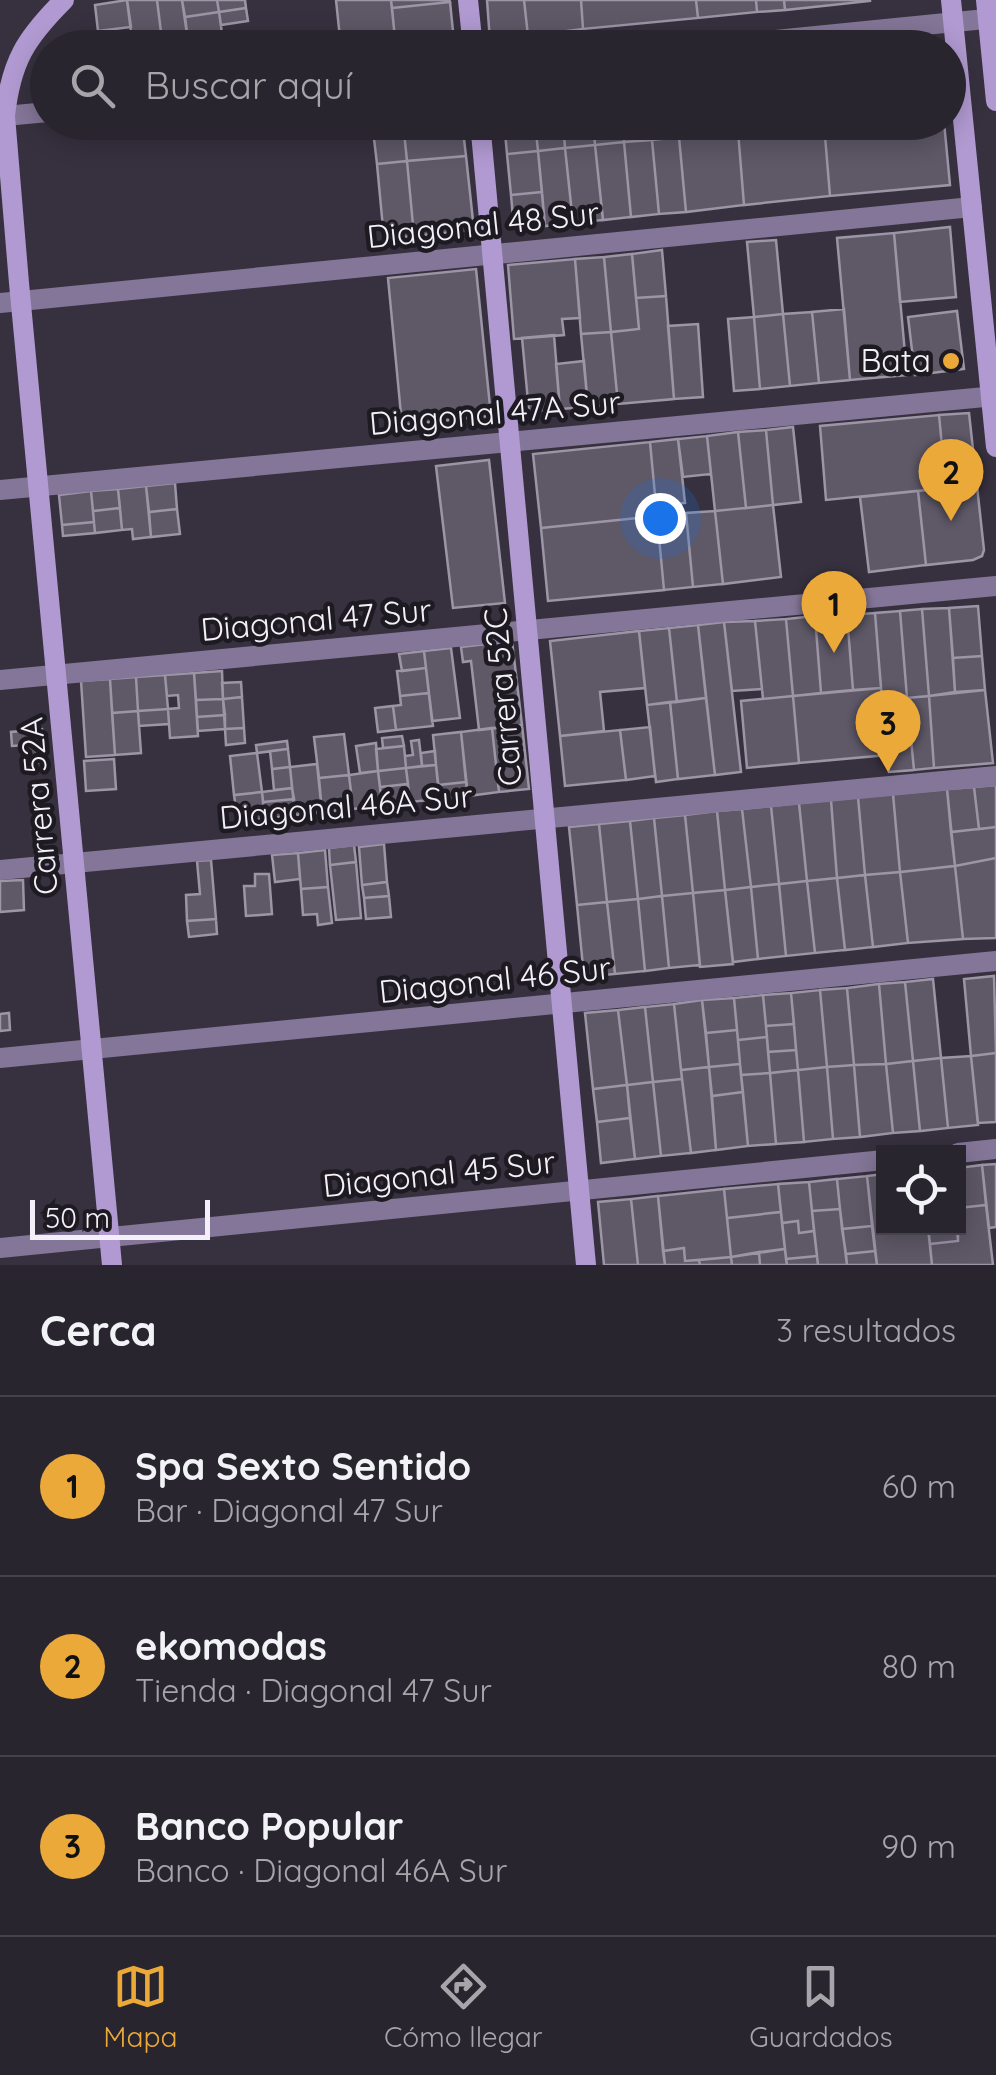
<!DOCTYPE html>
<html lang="es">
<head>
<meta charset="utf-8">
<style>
	:root { --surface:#29252f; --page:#35313b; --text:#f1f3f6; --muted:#a5a5aa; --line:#45424b; --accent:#eba93a }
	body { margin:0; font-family:Quicksand,sans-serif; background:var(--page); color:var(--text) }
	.controls { position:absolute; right:30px; bottom:30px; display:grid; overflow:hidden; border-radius:0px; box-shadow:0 5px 25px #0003 }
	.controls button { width:90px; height:90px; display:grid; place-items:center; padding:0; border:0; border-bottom:2px solid var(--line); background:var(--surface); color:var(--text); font:50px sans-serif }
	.scale { position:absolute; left:30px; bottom:25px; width:180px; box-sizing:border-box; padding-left:10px; border:5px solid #f3f0f9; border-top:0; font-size:28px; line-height:35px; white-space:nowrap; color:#f3f0f9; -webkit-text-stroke:8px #1d1b21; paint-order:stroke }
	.you { position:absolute; left:660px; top:518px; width:35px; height:35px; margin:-25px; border:8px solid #fff; border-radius:50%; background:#1a73e8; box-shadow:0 0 0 15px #1a73e833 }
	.badge { display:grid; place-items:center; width:65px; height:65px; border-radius:50%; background:var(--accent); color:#111; font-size:32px; font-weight:700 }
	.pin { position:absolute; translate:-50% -82px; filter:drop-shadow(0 2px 5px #0008) }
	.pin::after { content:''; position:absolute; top:52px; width:35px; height:30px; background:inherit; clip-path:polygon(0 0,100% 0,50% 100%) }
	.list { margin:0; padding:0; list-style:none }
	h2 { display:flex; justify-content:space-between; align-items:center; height:130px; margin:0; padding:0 40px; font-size:42px }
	h2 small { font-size:32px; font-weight:400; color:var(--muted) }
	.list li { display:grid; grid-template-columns:65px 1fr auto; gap:30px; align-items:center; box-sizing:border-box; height:180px; padding:0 40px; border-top:2px solid var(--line) }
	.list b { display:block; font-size:38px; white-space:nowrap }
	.list p { margin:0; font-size:32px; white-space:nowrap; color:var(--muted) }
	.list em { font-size:32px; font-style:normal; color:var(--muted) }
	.icon { flex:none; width:55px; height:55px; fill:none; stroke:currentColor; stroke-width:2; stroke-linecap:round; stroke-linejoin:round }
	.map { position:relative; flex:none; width:996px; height:1265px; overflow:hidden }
	.search { position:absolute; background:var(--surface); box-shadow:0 5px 25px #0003; left:30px; right:30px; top:30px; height:110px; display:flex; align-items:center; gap:25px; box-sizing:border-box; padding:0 35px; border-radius:55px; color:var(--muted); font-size:38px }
	.sheet { height:670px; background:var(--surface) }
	nav { display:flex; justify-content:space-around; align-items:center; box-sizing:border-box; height:140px; border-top:2px solid var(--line); background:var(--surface); font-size:28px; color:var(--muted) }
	nav a { display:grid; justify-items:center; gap:5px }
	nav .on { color:var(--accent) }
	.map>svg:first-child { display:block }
	.building { fill:#5e5867; stroke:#9c95a6; stroke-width:2.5 }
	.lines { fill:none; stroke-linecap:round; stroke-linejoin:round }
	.street { stroke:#847698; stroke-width:20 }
	.secondary { stroke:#b19ad1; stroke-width:20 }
	.poi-dot { fill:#eba93a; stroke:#1d1b21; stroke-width:4 }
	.labels { text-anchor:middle; stroke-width:9; stroke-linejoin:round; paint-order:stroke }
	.street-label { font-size:32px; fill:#f3f0f9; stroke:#1d1b21 }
	.poi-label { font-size:32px; fill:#f3f0f9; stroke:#1d1b21; text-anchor:end }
</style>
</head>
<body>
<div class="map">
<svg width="996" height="1265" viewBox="0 0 996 1265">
	<rect width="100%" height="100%" fill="#37313f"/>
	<path class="building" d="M127,0H157L163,48H133Z
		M127,0L131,27L98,31L95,5Z
		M157,0H182L189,48H163Z
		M182,0H217L219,12L185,17Z
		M217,0H245L246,8L219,12Z
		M336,0H391L396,48H341Z
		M391,0H449L450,2L392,8Z
		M487,0H524L528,36L490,41Z
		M524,0H581L583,29L528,36Z
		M581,0H696L698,18L583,29Z
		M696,0H756L757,12L698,18Z
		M756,0H784L785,10L757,12Z
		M784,0H870V1L785,10Z
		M450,2L454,41L396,48L392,8Z
		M246,8L248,21L221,25L219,12Z
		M219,12L224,48H189L185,17Z
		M936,38L937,48H878V42Z
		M372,122H403L407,161L377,164Z
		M403,122H462L466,156L407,161Z
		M504,122H535L538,151L507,154Z
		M535,122H563L565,148L538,151Z
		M563,122H593L595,145L565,148Z
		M593,122H622L624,142L595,145Z
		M622,122H650L652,140L624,142Z
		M677,122H706L707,134L679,137Z
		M706,122H737L738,131L707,134Z
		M842,122H944L950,185L830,196L824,124Z
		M824,124L830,196L744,205L738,131Z
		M738,131L744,205L686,212L679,137Z
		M679,137L686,212L659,214L652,140Z
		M652,140L659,214L631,217L624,142Z
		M624,142L631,217L603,220L595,145Z
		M595,145L603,220L573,223L565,148Z
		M565,148L573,223L545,226L538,151Z
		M538,151L542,192L511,195L507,154Z
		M466,156L474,230L414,236L407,161Z
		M407,161L414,236L384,239L377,164Z
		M542,192L545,226L514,229L511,195Z
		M950,227L956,297L900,302L894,233Z
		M894,233L907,375L850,380L837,238Z
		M776,240L783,314L754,317L747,242Z
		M662,250L666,296L636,298L632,254Z
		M632,254L639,329L611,332L604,257Z
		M604,257L611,332L581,334L575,259Z
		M575,259L580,318L562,319L564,335L514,339L508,265Z
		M476,269L491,416L402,425L388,278Z
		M666,296L674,399L618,404L611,332L639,329L636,298Z
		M844,309L850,380L819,383L812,312Z
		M957,311L964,369L915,375L908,317Z
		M812,312L819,383L790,386L783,314Z
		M783,314L790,386L760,389L754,317Z
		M754,317L760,389L734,391L728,319Z
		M698,324L703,397L674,399L668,326Z
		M611,332L618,404L588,407L581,334Z
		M554,335L560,409L529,412L522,338Z
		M584,361L588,407L560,409L556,364Z
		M969,413L977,486L946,488L939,415Z
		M939,415L946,488L826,500L820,426Z
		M793,427L801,502L773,505L766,430Z
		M766,430L773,505L746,508L738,432Z
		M738,432L746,508L715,511L707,436Z
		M707,436L711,474L683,477L678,439Z
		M678,439L685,503L656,506L650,442Z
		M650,442L657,516L541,528L533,454Z
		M489,460L505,603L453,608L436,466Z
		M175,483L177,509L149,512L146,486Z
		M146,486L151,537L133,539L132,529L122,530L118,489Z
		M977,486L984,550L982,556L973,560L926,565L918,491Z
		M118,489L120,508L93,511L91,491Z
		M91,491L94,522L62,525L59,495Z
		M918,491L926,565L869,572L860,497Z
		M773,505L781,577L723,584L715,511Z
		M120,508L122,530L95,533L93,511Z
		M177,509L180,534L151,537L149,512Z
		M715,511L723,584L693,587L686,513Z
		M686,513L693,587L664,590L657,516Z
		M657,516L664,590L548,601L541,528Z
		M94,522L95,533L63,536L62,525Z
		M978,606L982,656L953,658L949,608Z
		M949,608L955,692L929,696L922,609Z
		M922,609L929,696L907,698L900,611Z
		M900,611L907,698L882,700L875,613Z
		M875,613L881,688L853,690L847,615Z
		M847,615L853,690L821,693L815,616Z
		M815,616L821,693L793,696L786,619Z
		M786,619L793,696L763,699L755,621Z
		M755,621L762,689L732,691L724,622Z
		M724,622L741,772L715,775L698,625Z
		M698,625L706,698L677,702L669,628Z
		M669,628L677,702L647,705L639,631Z
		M639,631L645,688L600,692L604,731L560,736L550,641Z
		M512,641L522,725L479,730L471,661L463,662L461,647Z
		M451,648L460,718L432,721L424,651Z
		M424,651L426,668L402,671L399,654Z
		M982,656L985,690L955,692L953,658Z
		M426,668L429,693L400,696L397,671Z
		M222,671L223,699L196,700L194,673Z
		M194,673L198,736L170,738L168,709L179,708L178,695L167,696L165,675Z
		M165,675L168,709L138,711L136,677Z
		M136,677L138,711L112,713L110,679Z
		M110,679L115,755L86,757L81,681Z
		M241,682L242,697L223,699L222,683Z
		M881,688L887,755L799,763L793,696Z
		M985,690L993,763L934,768L929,696Z
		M429,693L433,726L396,730L393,706L401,705L400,696Z
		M793,696L799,763L747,768L741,701Z
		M929,696L934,768L914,770L907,698Z
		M242,697L244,728L225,729L223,699Z
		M706,698L715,775L678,779L670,702Z
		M907,698L914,770L889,772L882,700Z
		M223,699L225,715L197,717L196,700Z
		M670,702L678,779L656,782L647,705Z
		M393,706L396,730L378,732L375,708Z
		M168,709L169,724L139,726L138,711Z
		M138,711L141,753L115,755L112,713Z
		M225,715V729L198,731L197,717Z
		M522,725L529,789L499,792L492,728Z
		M650,727L655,776L626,780L620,730Z
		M244,728L245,743L226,745L225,729Z
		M492,728L499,792L468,796L461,732Z
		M42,729L45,762L27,764L26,745L12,746L11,732Z
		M620,730L626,780L565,786L560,736Z
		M461,732L466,782L438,785L433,735Z
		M344,734L349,775L319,778L314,737Z
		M402,736L404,746L383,748L382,738Z
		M419,740L422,766L406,768L405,756L413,755L411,741Z
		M287,741L288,749L257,753L256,745Z
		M376,743L378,771L360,773L356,746Z
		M404,746L406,768L378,771L376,749Z
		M288,749L290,767L272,769L270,751Z
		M435,751L436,765L422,766L421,753Z
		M257,753L262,792L234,795L230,756Z
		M114,759L116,789L86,791L84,761Z
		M317,764L322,812L295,815L290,767Z
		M436,765L440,799L410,802L406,768Z
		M290,767L292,788L274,790L272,769Z
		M406,768L408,784L380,787L378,771Z
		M378,771L382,805L353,809L349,775Z
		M349,775L353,809L322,812L319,778Z
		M466,782L468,796L440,799L438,785Z
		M408,784L410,802L382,805L380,787Z
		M996,785V827L979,829L974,787Z
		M974,787L979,829L951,832L947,789Z
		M292,788L294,799L263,802L262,792Z
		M947,789L955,866L900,872L893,794Z
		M262,792L265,819L238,822L234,795Z
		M893,794L900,872L865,875L858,797Z
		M858,797L865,875L837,878L831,800Z
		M294,799L295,815L265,819L263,802Z
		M831,800L837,878L807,881L799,803Z
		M799,803L807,881L779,884L771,806Z
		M771,806L779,884L751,887L742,809Z
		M742,809L751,887L725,890L717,811Z
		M717,811L725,890L693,893L685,815Z
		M685,815L693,893L662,896L654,818Z
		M654,818L662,896L638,899L630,821Z
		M630,821L638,899L607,902L599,824Z
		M599,824L607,902L577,905L569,827Z
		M996,827V858L955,866L951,832Z
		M384,844L387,882L362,885L359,847Z
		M354,845L356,862L330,865L329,848Z
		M325,850L328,887L301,889L298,853Z
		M298,853L300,879L275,882L272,855Z
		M996,858V938L963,939L955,866Z
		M211,860L216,919L187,921L186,895L200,894L197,861Z
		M356,862L361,918L336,920L330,865Z
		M955,866L963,939L908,943L900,872Z
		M900,872L908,943L873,947L865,875Z
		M255,874H269L272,914L246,916L244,886H255Z
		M865,875L873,947L845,950L837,878Z
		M837,878L845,950L815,953L807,881Z
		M23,880L24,910L0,912V881Z
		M807,881L815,953L786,956L779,884Z
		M387,882L389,896L364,898L362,885Z
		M779,884L786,956L758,959L751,887Z
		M328,887L332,923L318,925L317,914L303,915L301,889Z
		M751,887L758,959L733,962L725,890Z
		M725,890L733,964L700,967L693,893Z
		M693,893L700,965L669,968L662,896Z
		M389,896L391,917L366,919L364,898Z
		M662,896L669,968L645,971L638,899Z
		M638,899L645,971L615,974L607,902Z
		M607,902L615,974L584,977L577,905Z
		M216,919L217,934L189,937L187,921Z
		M994,976L996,1053L971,1056L964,979Z
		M933,979L941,1058L913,1061L905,982Z
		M905,982L913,1061L886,1064L879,984Z
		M879,984L886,1064L854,1065L847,988Z
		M847,988L854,1065L827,1067L820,990Z
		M820,990L827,1067L798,1070L791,993Z
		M791,993L794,1024L766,1026L763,995Z
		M763,995L767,1037L738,1040L734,998Z
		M734,998L737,1030L706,1033L702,1000Z
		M702,1000L709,1067L681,1070L674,1004Z
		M674,1004L682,1079L653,1082L645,1007Z
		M645,1007L653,1082L627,1085L618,1010Z
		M618,1010L627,1085L593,1089L585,1013Z
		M9,1013L10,1030L0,1031V1014Z
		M794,1024L796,1050L768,1052L766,1026Z
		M737,1030L740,1064L709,1067L706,1033Z
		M767,1037L770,1073L741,1075L738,1040Z
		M796,1050L798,1070L770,1073L768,1052Z
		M996,1053V1122L978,1123L971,1056Z
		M971,1056L978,1125L948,1128L941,1058Z
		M941,1058L948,1128L920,1131L913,1061Z
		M913,1061L920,1131L893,1133L886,1064Z
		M740,1064L743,1092L712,1096L709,1067Z
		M886,1064L893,1133L860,1137L854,1065Z
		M854,1065L860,1137L833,1139L827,1067Z
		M709,1067L716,1150L691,1153L681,1070Z
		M827,1067L833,1139L804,1142L798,1070Z
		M798,1070L804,1142L776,1144L770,1073Z
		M770,1073L776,1144L748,1146L741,1075Z
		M682,1079L691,1153L661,1156L653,1082Z
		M653,1082L661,1156L635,1159L627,1085Z
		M627,1085L630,1118L597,1122L593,1089Z
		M743,1092L748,1146L716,1150L712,1096Z
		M630,1118L635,1159L601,1163L597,1122Z
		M996,1164V1227L989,1228L982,1165Z
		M982,1165L986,1205L958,1208V1168Z
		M884,1174V1228H928L932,1265H877L867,1176Z
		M867,1176L872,1226L842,1229L837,1179Z
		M837,1179L840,1209L812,1211L809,1182Z
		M809,1182L814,1231L799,1233L798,1221L782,1223L778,1184Z
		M778,1184L781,1212L727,1218L724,1189Z
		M724,1189L731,1257L685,1261L684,1248L663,1251L658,1196Z
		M658,1196L665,1265H638L631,1199Z
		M631,1199L638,1265H604L598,1202Z
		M986,1205L993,1265H932L930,1244L958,1241V1208Z
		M840,1209L847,1265H818L812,1211Z
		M781,1212L785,1249L731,1257L727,1218Z
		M798,1221L799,1233L814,1231L817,1256L786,1259L782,1223Z
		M872,1226L875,1251L846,1254L842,1229Z
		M928,1228H957L958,1241L930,1244Z
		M684,1248L685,1261L699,1260L700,1265H665L663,1251Z
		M785,1249L787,1265H760L759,1252Z
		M875,1251L877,1265H847L846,1254Z
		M759,1252L760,1265H732L731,1257Z
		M817,1256L818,1265H787L786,1259Z
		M731,1257L732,1265H700L699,1260Z"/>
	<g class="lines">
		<path class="street" d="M694,48L996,18
			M5,116L48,112
			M0,303L972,207
			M0,490L996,396
			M0,680L996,586
			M0,870L996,776
			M0,1058L996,961
			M958,1153L996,1149
			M0,1248L884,1160"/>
		<path class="secondary" d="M64,0C26,38 11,61 5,116L19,283L112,1265
			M468,0L473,48
			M951,0L996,447
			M986,0L996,101
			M480,122L586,1265"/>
	</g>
	<circle class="poi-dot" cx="951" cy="361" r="10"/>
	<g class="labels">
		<g class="street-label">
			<text transform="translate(483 225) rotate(-6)" y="11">Diagonal 48 Sur</text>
			<text transform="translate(495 413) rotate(-5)" y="11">Diagonal 47A Sur</text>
			<text transform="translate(316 620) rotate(-5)" y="11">Diagonal 47 Sur</text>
			<text transform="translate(503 697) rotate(-95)" y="11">Carrera 52C</text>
			<text transform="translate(39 806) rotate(-95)" y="11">Carrera 52A</text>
			<text transform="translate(346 807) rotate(-5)" y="11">Diagonal 46A Sur</text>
			<text transform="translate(495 980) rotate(-6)" y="11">Diagonal 46 Sur</text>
			<text transform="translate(439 1174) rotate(-6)" y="11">Diagonal 45 Sur</text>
		</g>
		<g class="poi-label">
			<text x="931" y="372">Bata</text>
		</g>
	</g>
</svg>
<div class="controls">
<button><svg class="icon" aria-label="locate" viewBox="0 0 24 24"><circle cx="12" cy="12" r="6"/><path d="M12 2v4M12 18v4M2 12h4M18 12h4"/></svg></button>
</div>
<div class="scale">50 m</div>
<div class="you"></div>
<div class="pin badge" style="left:834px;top:653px">1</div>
<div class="pin badge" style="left:951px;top:521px">2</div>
<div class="pin badge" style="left:888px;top:772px">3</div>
<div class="search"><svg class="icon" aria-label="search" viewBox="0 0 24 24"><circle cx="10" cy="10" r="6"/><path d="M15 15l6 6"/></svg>Buscar aquí</div>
</div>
<section class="sheet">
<h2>Cerca<small>3 resultados</small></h2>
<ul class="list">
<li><span class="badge">1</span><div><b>Spa Sexto Sentido</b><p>Bar · Diagonal 47 Sur</p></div><em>60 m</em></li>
<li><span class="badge">2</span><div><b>ekomodas</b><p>Tienda · Diagonal 47 Sur</p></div><em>80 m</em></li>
<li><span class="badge">3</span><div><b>Banco Popular</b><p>Banco · Diagonal 46A Sur</p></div><em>90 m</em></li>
</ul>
</section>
<nav>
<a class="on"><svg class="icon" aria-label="map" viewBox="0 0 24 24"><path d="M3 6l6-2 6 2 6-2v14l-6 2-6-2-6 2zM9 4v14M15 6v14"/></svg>Mapa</a>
<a><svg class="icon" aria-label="directions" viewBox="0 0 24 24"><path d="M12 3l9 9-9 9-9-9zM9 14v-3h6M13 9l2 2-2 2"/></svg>Cómo llegar</a>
<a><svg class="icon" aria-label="saved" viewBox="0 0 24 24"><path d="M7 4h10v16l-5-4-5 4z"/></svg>Guardados</a>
</nav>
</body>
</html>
